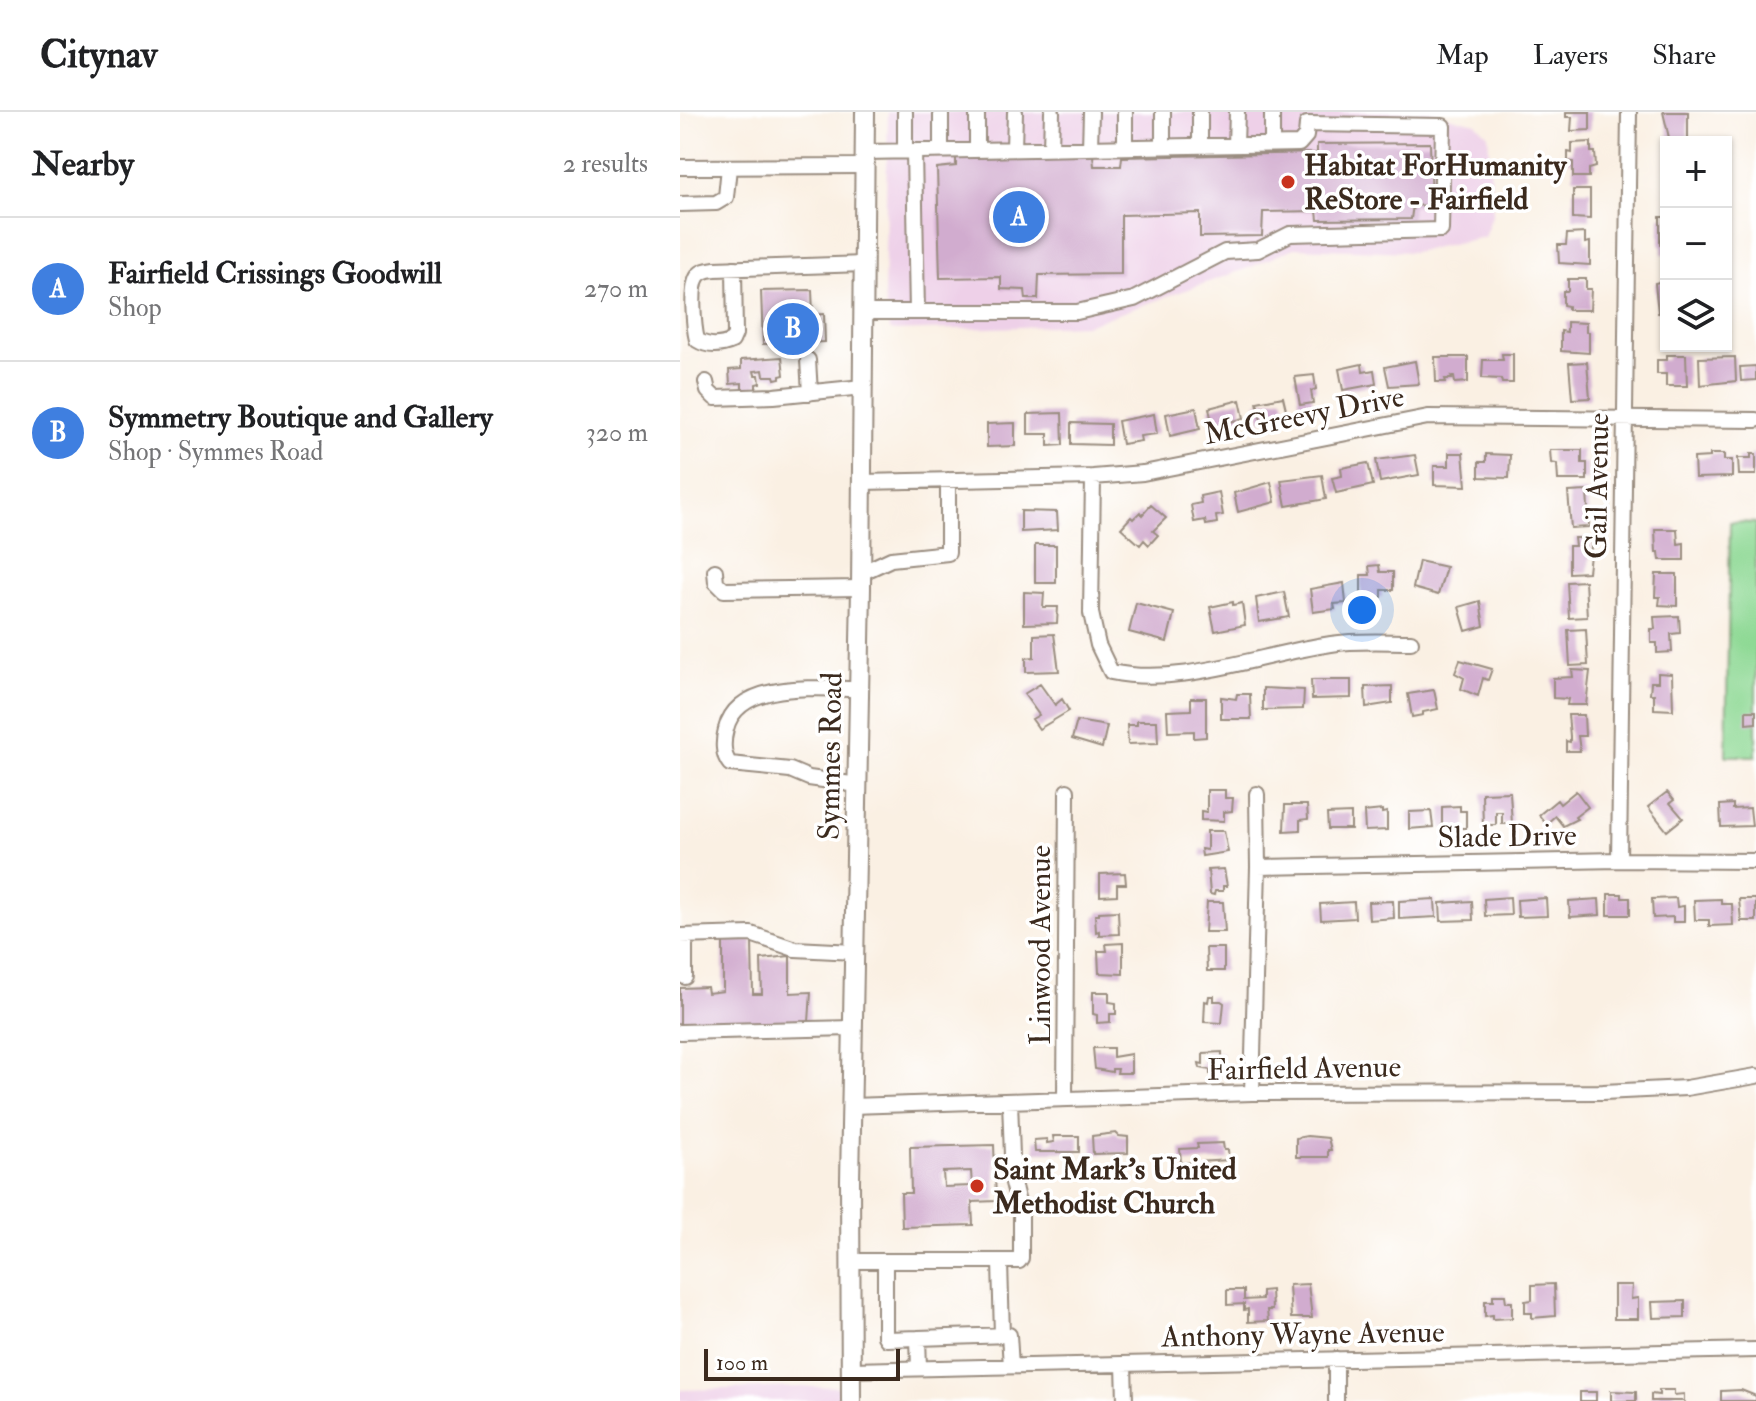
<!DOCTYPE html>
<html lang="en">
<head>
<meta charset="utf-8">
<style>
	:root { --surface:#fff; --page:#f6f6f6; --text:#202124; --muted:#757577; --line:#e0e0e0; --accent:#1a73e8 }
	body { margin:0; font-family:"IM FELL Double Pica",serif; background:var(--page); color:var(--text) }
	.controls { position:absolute; right:24px; top:24px; display:grid; overflow:hidden; border-radius:0px; box-shadow:0 2px 6px #0004 }
	.controls button { width:72px; height:72px; display:grid; place-items:center; padding:0; border:0; border-bottom:2px solid var(--line); background:var(--surface); color:var(--text); font:40px sans-serif }
	.scale { position:absolute; left:24px; bottom:20px; width:196px; box-sizing:border-box; padding-left:8px; border:4px solid #3b2a1e; border-top:0; font-size:22px; line-height:28px; white-space:nowrap; color:#3b2a1e; -webkit-text-stroke:6px #fff; paint-order:stroke }
	.you { position:absolute; left:682px; top:498px; width:28px; height:28px; margin:-20px; border:6px solid #fff; border-radius:50%; background:#1a73e8; box-shadow:0 0 0 12px #1a73e833 }
	.badge { display:grid; place-items:center; width:52px; height:52px; border-radius:50%; background:var(--accent); color:#fff; font-size:26px; font-weight:700 }
	.pin { position:absolute; translate:-50% -50%; border:4px solid #fff; box-shadow:0 2px 8px #0006 }
	.list { margin:0; padding:0; list-style:none }
	h2 { display:flex; justify-content:space-between; align-items:center; height:104px; margin:0; padding:0 32px; font-size:34px }
	h2 small { font-size:26px; font-weight:400; color:var(--muted) }
	.list li { display:grid; grid-template-columns:52px 1fr auto; gap:24px; align-items:center; box-sizing:border-box; height:144px; padding:0 32px; border-top:2px solid var(--line) }
	.list b { display:block; font-size:30px; white-space:nowrap }
	.list p { margin:0; font-size:26px; white-space:nowrap; color:var(--muted) }
	.list em { font-size:26px; font-style:normal; color:var(--muted) }
	.icon { flex:none; width:44px; height:44px; fill:none; stroke:currentColor; stroke-width:2; stroke-linecap:round; stroke-linejoin:round }
	.map { position:relative; flex:none; width:1076px; height:1289px; overflow:hidden }
	header { display:flex; align-items:center; gap:48px; box-sizing:border-box; height:112px; padding:0 40px; background:var(--surface); border-bottom:2px solid var(--line) }
	header strong { font-size:38px }
	nav { display:flex; gap:44px; margin-inline-start:auto; font-size:28px }
	main { display:flex }
	aside { flex:1; background:var(--surface) }
	.map>svg:first-child { display:block }
	.built { fill:#eed0e8 }
	.green { fill:#8fd995; stroke:#65825a; stroke-width:2 }
	.building { fill:#d1accf; fill-rule:evenodd }
	.lines { fill:none; stroke-linecap:round; stroke-linejoin:round }
	.minor-casing { stroke:#9a8d80; stroke-width:18 }
	.major-casing { stroke:#9a8d80; stroke-width:22 }
	.minor { stroke:#fff; stroke-width:14 }
	.major { stroke:#fff; stroke-width:18 }
	.poi-dot { fill:#c8321e; stroke:#fff; stroke-width:3 }
	.labels { text-anchor:middle; stroke-width:7; stroke-linejoin:round; paint-order:stroke }
	.poi-label { font-size:30px; font-weight:bold; fill:#3b2a1e; stroke:#fff; text-anchor:start }
	.street-label { font-size:30px; fill:#3b2a1e; stroke:#fff }
</style>
</head>
<body>
<header>
<strong>Citynav</strong>
<nav><a>Map</a><a>Layers</a><a>Share</a></nav>
</header>
<main>
<aside>
<h2>Nearby<small>2 results</small></h2>
<ul class="list">
<li><span class="badge" style="background:#3f7fe0">A</span><div><b>Fairfield Crissings Goodwill</b><p>Shop</p></div><em>270 m</em></li>
<li><span class="badge" style="background:#3f7fe0">B</span><div><b>Symmetry Boutique and Gallery</b><p>Shop · Symmes Road</p></div><em>320 m</em></li>
</ul>
</aside>
<div class="map">
<svg width="1076" height="1289" viewBox="0 0 1076 1289">
	<rect width="100%" height="100%" fill="#fff"/>
	<filter id="ink" filterUnits="userSpaceOnUse"><feTurbulence type="fractalNoise" baseFrequency=".0125" numOctaves="2"/><feDisplacementMap in="SourceGraphic" scale="16" xChannelSelector="R" yChannelSelector="G"/><feConvolveMatrix kernelMatrix="1 2 1 2 8 2 1 2 1" color-interpolation-filters="sRGB"/></filter>
	<filter id="wash" filterUnits="userSpaceOnUse"><feTurbulence type="fractalNoise" baseFrequency=".006" numOctaves="4" result="noise"/><feDisplacementMap in="SourceGraphic" scale="32" xChannelSelector="R" yChannelSelector="G"/><feGaussianBlur stdDeviation="1.8" result="paint"/><feColorMatrix in="noise" values="0 0 0 0 0 0 0 0 0 0 0 0 0 0 0 0 0 1.4 0 .05"/><feComposite in="paint" operator="in"/></filter>
	<g filter="url(#wash)">
		<rect width="100%" height="100%" fill="#faf0e3"/>
		<path class="built" d="M208,0H756V2L796,11L808,23L813,101L804,125L733,140L614,136L571,155L406,213L210,219L204,184Z
			M171,1274V1289H0V1278Z"/>
		<path class="green" d="M1050,410L1076,411V644H1046Z"/>
		<g id="blocks">
			<path class="building" d="M886,0H910V18L891,19L892,5H886Z
				M983,0H1008V30H990Z
				M911,30V40H915L916,55L909,57V65H893V50L888,49V40L892,41V31Z
				M750,31L752,94L733,93L731,107L638,108L637,99L583,100L582,124L520,125V101L441,103V162L359,163L358,187H346L345,178L321,177V165L260,166L257,56L276,54V46L413,43L414,54H441L442,45L637,41V32Z
				M893,78H910V107L893,106Z
				M980,105H986V142H982V134L980,133Z
				M905,121V131L910,130V153L879,151L878,133H886L887,122Z
				M888,167H906V177H911L910,198H888V194L883,193V179H888Z
				M979,170H986V201H978L975,171Z
				M132,178L133,203L144,202L145,230L83,232L81,179Z
				M887,210L906,211V220H909V241L881,239V219L887,220Z
				M822,242H833V271H822L821,267L802,266L803,248H823Z
				M987,243H1006L1007,274H986V262H977V248H987Z
				M102,245L104,263L100,264V266L95,267L94,264H84L83,258L74,259L75,263H79L80,271L76,272V278L62,279V271L50,272L49,258L61,257V248Z
				M755,245H788V270L775,271L774,265L771,264L772,267H765L766,270H756Z
				M1055,245L1056,269L1020,273L1019,246Z
				M735,249L739,272L709,274L705,255Z
				M907,250L910,286L892,287L889,251Z
				M682,252L683,260L694,258L696,272L663,278L659,257Z
				M1076,254V268L1061,269L1060,255Z
				M634,263L636,277L631,279L633,291L620,293L615,265Z
				M603,285L607,302L581,308L577,290Z
				M560,288L564,306L533,315L529,296Z
				M516,296L520,317L490,324L486,302Z
				M382,301L383,333L368,334V322H348V302Z
				M474,302L477,322L460,324L461,329L442,332L438,309Z
				M335,311V334L307,335V312Z
				M391,311L430,312V333L391,332Z
				M870,338H902V351H907V368H878L877,352L871,351Z
				M769,341H783L786,374L754,373V354H769Z
				M806,342L830,343L829,366L799,365V350H806Z
				M1030,342H1044V348H1052V365L1015,366L1014,346L1030,345Z
				M1071,342H1076V363H1059L1058,346H1071Z
				M735,343L739,363L700,370L696,348Z
				M688,351L693,373L656,381L652,366L662,364L661,356Z
				M642,363L646,387L606,394L601,368Z
				M591,370L595,390L558,400L554,381Z
				M907,379L909,415L891,416L888,380Z
				M539,380L543,403L536,404L537,411L526,413L525,408L514,410L511,393L521,391L520,384Z
				M471,393L486,406L473,419L478,423L469,433L464,428L460,433L441,416L451,405L453,407L460,400L462,403Z
				M341,399L377,400L378,418L341,420Z
				M975,417H997L998,432L1004,431V448H980L979,440H976Z
				M894,426H912L908,460L889,461V434H895Z
				M355,433H376V471H355Z
				M739,449L766,455L758,483L733,476Z
				M699,453L700,460H713V478H702V485L681,486V463H690L689,454Z
				M976,462H997V494L979,493L980,485H975Z
				M905,469L907,505L889,506L887,470Z
				M664,471L666,491L654,492L655,497L633,500L630,477Z
				M344,480L364,481L363,495H378L377,511L344,512Z
				M604,480L609,505L579,510L576,486Z
				M800,489L804,514L786,519L779,495Z
				M553,490V493L562,491L565,513L535,519L530,495Z
				M456,491L494,501L487,530L449,520Z
				M999,504L1000,521L991,522L992,540L977,541V531H971V517H975L974,505Z
				M906,517L908,553L890,554L888,518Z
				M374,522L379,559L346,560V546L354,545V523Z
				M780,548L812,557L808,568L803,566L798,584L781,577L784,566L775,561Z
				M892,558L910,559L906,593H887L888,587L873,586V566L893,565Z
				M978,561L992,562L993,598L974,597V582H970L971,570H978Z
				M631,568H671V586L632,587Z
				M360,572L375,593L382,587L389,599L359,617L352,607L359,603L344,582Z
				M712,574V591L686,595L685,575Z
				M583,576L624,578L623,597L583,598Z
				M754,578L758,597L743,600V603L732,605L728,582Z
				M557,582H570L571,607H541V585L556,587Z
				M511,586H526V625L514,626V619L488,620L487,599L511,598Z
				M1066,599H1076V611L1066,612Z
				M888,603H904L905,624H898L900,639H886V629L890,630V624Z
				M397,609L427,614L422,636L392,627Z
				M457,609H477L478,631L448,632L447,613H457Z
				M527,678H545V686H553L552,699L544,700V709L521,708V699L527,700Z
				M896,679L908,695L895,705L897,707L883,714L875,704L866,712L859,703L877,688L880,692Z
				M830,680L832,712H822V700H816V713H803L802,681Z
				M987,680L994,688L990,691L1003,706L987,719L968,695Z
				M1053,692V697L1070,696L1072,714L1041,715L1040,693Z
				M605,693H627L628,707L620,708V718L604,719Z
				M780,694V699H786V716H762V695Z
				M702,698V701L707,700V718L685,719L684,700Z
				M751,699L753,715L729,717V700Z
				M671,701V717H648L647,702Z
				M527,719H544L548,740L522,744L521,737L527,738Z
				M544,757L547,774H543V779H535L534,783L530,782L528,758Z
				M445,761L446,772H437V783L420,784V762Z
				M928,782H942V786H950V803H928Z
				M830,785L831,803L805,804L804,787Z
				M866,786L867,804L838,805L837,788Z
				M996,786L997,795L1004,794V810H993V805L973,806L972,787Z
				M755,787L756,805L719,807V789Z
				M919,787L920,803L890,805L889,789Z
				M1041,787V792H1052L1053,813L1029,814V808H1015L1014,788Z
				M1059,787H1076V809H1061Z
				M713,789L714,806L689,808L688,790Z
				M792,789L793,808L761,809L760,791Z
				M527,790H543L545,820H525Z
				M674,790L675,806L641,808L640,792Z
				M438,799L439,822L419,823V819L416,820L415,803H419V800Z
				M72,828L73,882H82L81,847L110,844V881L131,880L129,910L0,913V876L27,875L28,881L43,879V829Z
				M443,831V862L419,861L418,839H427L426,832Z
				M526,836H544V859H527Z
				M413,880H429V890L436,891V902H430V910L417,911V903L413,902Z
				M529,884H534V889H541L544,891L542,911L524,910L525,889L528,890Z
				M413,936H433V945L451,942V961H437L438,957H432V960L415,957Z
				M542,940V952H538V962H530V958L520,956L519,951L523,952V941Z
				M436,1021L439,1024L448,1025V1041L413,1042L412,1024Z
				M373,1024H399V1040H355L354,1028L367,1027V1031L374,1030Z
				M627,1024L648,1026L651,1038H648V1045H616V1026Z
				M543,1031L544,1038H548L549,1048L501,1051L500,1037L518,1036L517,1032Z
				M314,1033L316,1089L292,1090L293,1113L222,1115L221,1081H231L230,1035ZM291,1059L292,1074L264,1075L263,1060Z
				M628,1172L632,1206H611L609,1173Z
				M874,1172L875,1204L852,1206V1201H845V1189L852,1188V1173Z
				M934,1173H952L951,1187L958,1186V1207H934Z
				M547,1178H564V1188L582,1187V1179L591,1178L592,1198H587L588,1209L568,1210V1197L564,1198V1192L547,1193Z
				M813,1183H825L826,1190H832V1206L813,1207V1203L805,1204V1189H813Z
				M1005,1189V1205L973,1206L972,1190Z
				M979,1278H994V1283L1004,1282V1289H971V1282L979,1283Z
				M1061,1278L1076,1284V1289H1041V1279Z
				M931,1279L956,1280V1289H931Z
				M900,1280H916V1289H900Z"/>
		</g>
	</g>
	<g filter="url(#ink)">
		<use href="#blocks" fill-opacity="0" stroke="#9a8d80" stroke-width="2"/>
		<g class="lines">
			<g class="minor-casing">
				<path id="minor" d="M225,0V39
					M297,0V38
					M445,0V35
					M592,32V0
					M556,33L557,0
					M483,34V0
					M520,34V0
					M371,36L372,0
					M410,36L411,0
					M334,37L335,0
					M234,39L237,200
					M261,39V0
					M0,55L185,54
					M0,92L36,91L46,85L49,55
					M54,156L55,222L52,229C41,234 28,235 17,228C14,216 10,175 18,164C22,158 29,158 35,157L184,152
					M184,200H397L454,187L545,140L578,138L610,122L761,118L763,14L627,12L626,24L619,32L185,40
					M128,248L130,281
					M26,270L28,279L35,286L94,284L183,275
					M413,365L411,501L418,533L431,560C501,575 581,542 651,532C677,528 705,530 731,530
					M182,370L413,365L463,361L748,305L1076,308
					M35,459L36,470L44,478L181,476
					M181,461L211,447L268,441V368
					M178,673L129,666L110,658L50,652C42,643 43,628 46,617C58,567 140,577 179,577
					M939,748L949,0
					M578,755L939,748L1076,749
					M0,824L71,822L115,837L175,840
					M5,824V865
					M0,920L174,916
					M572,981L578,755L577,682
					M385,987L387,679
					M171,994L572,981L923,980L1006,976L1076,964
					M172,1149H339L341,1146V1102L333,1071L330,989
					M205,1150V1224L207,1227L238,1226L239,1256
					M320,1150L322,1223
					M238,1226L329,1223L331,1254
					M444,1252L445,1289
					M171,1258L1076,1238
					M656,1289V1247"/>
			</g>
			<g class="major-casing">
				<path id="major" d="M171,1289L170,1069L181,476L185,0"/>
			</g>
			<use href="#minor" class="minor"/>
			<use href="#major" class="major"/>
		</g>
	</g>
	<g class="poi-dot">
		<circle cx="608" cy="70" r="8"/>
		<circle cx="297" cy="1074" r="8"/>
	</g>
	<g class="labels">
		<g class="poi-label">
			<text x="624" y="63">Habitat ForHumanity<tspan x="624" dy="34">ReStore - Fairfield</tspan></text>
			<text x="313" y="1067">Saint Mark’s United<tspan x="313" dy="34">Methodist Church</tspan></text>
		</g>
		<g class="street-label">
			<text transform="translate(624 303) rotate(-11)" y="10">McGreevy Drive</text>
			<text transform="translate(917 374) rotate(-89)" y="10">Gail Avenue</text>
			<text transform="translate(150 644) rotate(-89)" y="10">Symmes Road</text>
			<text transform="translate(827 724) rotate(-1)" y="10">Slade Drive</text>
			<text transform="translate(360 833) rotate(-90)" y="10">Linwood Avenue</text>
			<text transform="translate(624 956) rotate(-1)" y="10">Fairfield Avenue</text>
			<text transform="translate(623 1222) rotate(-1)" y="10">Anthony Wayne Avenue</text>
		</g>
	</g>
</svg>
<div class="controls">
<button>+</button>
<button>−</button>
<button><svg class="icon" aria-label="layers" viewBox="0 0 24 24"><path d="M12 4l9 5-9 5-9-5zM3 14l9 5 9-5"/></svg></button>
</div>
<div class="scale">100 m</div>
<div class="you"></div>
<div class="pin badge" style="left:339px;top:105px;background:#3f7fe0">A</div>
<div class="pin badge" style="left:113px;top:217px;background:#3f7fe0">B</div>
</div>
</main>
</body>
</html>
